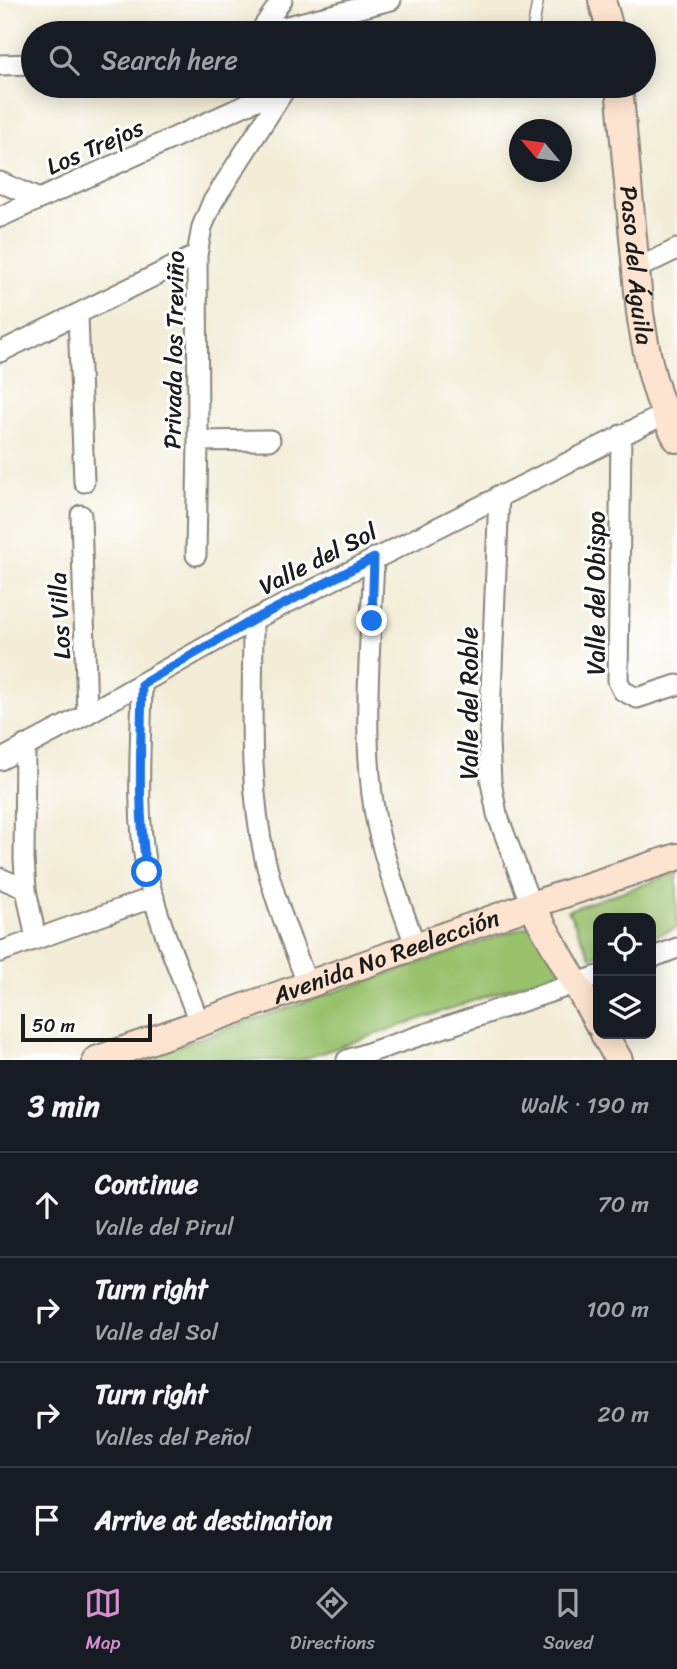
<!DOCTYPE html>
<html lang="en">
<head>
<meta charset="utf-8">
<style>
	:root { --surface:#171b24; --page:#242831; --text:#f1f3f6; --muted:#9ea1a6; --line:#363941; --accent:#d690ce }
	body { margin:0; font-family:Sriracha,sans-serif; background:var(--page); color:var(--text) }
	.controls { position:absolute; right:21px; bottom:21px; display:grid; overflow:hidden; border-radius:14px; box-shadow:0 4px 18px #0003 }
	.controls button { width:63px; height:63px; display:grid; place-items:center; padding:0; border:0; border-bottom:2px solid var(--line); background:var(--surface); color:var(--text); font:35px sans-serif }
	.compass { position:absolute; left:509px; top:119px; width:63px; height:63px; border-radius:50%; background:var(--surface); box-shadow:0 4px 18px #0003; rotate:299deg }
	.scale { position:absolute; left:21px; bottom:18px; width:131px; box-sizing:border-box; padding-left:7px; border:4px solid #1c1c1c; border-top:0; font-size:19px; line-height:24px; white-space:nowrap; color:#1c1c1c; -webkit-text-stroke:5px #fff; paint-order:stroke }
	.stop { position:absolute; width:21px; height:21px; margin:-16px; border:5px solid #1a73e8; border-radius:50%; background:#fff }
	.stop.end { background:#1a73e8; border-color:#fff; box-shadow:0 2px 7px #0008 }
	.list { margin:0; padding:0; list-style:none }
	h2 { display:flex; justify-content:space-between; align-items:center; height:91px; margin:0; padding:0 28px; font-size:30px }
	h2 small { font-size:23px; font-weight:400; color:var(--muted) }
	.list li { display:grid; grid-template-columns:46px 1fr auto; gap:21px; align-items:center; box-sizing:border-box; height:105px; padding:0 28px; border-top:2px solid var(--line) }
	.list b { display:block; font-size:26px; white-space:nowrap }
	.list p { margin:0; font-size:23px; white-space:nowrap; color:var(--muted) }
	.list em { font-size:23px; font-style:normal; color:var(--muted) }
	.icon { flex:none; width:38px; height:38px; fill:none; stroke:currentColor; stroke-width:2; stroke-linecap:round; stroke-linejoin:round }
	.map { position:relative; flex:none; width:677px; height:1060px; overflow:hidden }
	.search { position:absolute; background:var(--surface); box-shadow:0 4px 18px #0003; left:21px; right:21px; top:21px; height:77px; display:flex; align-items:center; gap:18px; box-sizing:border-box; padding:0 24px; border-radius:38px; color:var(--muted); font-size:26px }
	.sheet { height:511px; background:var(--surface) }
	nav { display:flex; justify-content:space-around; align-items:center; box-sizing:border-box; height:98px; border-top:2px solid var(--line); background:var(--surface); font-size:19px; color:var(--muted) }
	nav a { display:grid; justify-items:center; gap:4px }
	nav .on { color:var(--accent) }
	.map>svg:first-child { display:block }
	.green { fill:#9ac26d; stroke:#5b6f44; stroke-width:2 }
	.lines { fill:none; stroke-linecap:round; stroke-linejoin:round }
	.lane-casing { stroke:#88847a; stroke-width:13 }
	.street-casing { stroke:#88847a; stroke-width:23 }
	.secondary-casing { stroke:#88847a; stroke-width:30 }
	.lane { stroke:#fff; stroke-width:10 }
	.street { stroke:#fff; stroke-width:19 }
	.secondary { stroke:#fde4d0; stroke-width:26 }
	.route { stroke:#1a73e8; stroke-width:9 }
	.labels { text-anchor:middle; stroke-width:6; stroke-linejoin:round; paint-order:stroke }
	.street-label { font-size:24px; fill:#1c1c1c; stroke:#fff }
</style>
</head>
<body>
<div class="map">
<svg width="677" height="1060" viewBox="0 0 677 1060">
	<rect width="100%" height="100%" fill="#fff"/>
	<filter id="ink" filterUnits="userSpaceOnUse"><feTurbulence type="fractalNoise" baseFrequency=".0143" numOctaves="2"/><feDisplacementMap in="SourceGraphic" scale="14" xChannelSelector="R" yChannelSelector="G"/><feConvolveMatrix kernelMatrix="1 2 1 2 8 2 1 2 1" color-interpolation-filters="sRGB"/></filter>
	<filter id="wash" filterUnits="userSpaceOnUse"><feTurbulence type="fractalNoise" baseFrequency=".00686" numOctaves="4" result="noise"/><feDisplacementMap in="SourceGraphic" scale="28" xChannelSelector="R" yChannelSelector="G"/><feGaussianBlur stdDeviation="1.57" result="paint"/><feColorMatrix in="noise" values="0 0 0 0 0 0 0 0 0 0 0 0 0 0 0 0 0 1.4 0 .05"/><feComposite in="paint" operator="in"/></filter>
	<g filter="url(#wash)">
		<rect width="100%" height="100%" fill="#f3edd8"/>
		<path class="green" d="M677,873V928L651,937V918H598V955L591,957L568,910Z
			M537,923L560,971L301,1060H135Z"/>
	</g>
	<g filter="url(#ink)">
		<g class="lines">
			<g class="lane-casing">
				<path id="lane" d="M532,33L538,0"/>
			</g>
			<g class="street-casing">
				<path id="street" d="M259,33L282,0
					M260,33L391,0
					M0,65L33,64
					M0,182L39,199
					M0,217L285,87
					M636,269L677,249
					M78,315L84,482
					M0,352L197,255
					M621,435L618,681L623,691L637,698L677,685
					M198,441L270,440
					M499,495L489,742L491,782L497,814L531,905
					M81,515L87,714
					M196,555L198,441L197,255L202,227L212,203L287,86
					M374,558C371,641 360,744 377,825C386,867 402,907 416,948
					M253,620C253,699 247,781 265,859C275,902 293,945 308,986
					M142,684C141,745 135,811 147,872C158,924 182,975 200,1025
					M25,745L24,859L26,889L36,939
					M0,760L87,714L253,620L677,408
					M0,878L26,889
					M0,952L154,897
					M651,958L677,948
					M347,1060L598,976"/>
			</g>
			<g class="secondary-casing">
				<g id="secondary">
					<path d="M602,0L611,33"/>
					<path id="s1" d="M619,86L640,313C647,358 655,399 677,439"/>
					<path d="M531,905L598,1023"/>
					<path d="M604,1034L619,1060"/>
					<path id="s2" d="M96,1060L531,905L677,857"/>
				</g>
			</g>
			<use href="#lane" class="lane"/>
			<use href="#street" class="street"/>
			<use href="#secondary" class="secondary"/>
		</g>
	</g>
	<g class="lines" filter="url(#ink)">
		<path class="route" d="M147,872C137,810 141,746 142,684L253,620L374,558L372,621"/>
	</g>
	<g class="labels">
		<g class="street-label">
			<text transform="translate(95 147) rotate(-24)" y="8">Los Trejos</text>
			<text dy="8" stroke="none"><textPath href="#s1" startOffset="180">Paso del Águila</textPath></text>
			<text transform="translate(174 350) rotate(-89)" y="8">Privada los Treviño</text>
			<text transform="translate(318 559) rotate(-27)" y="8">Valle del Sol</text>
			<text transform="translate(596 593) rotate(-90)" y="8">Valle del Obispo</text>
			<text transform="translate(60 616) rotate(-93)" y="8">Los Villa</text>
			<text transform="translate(469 703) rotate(-90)" y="8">Valle del Roble</text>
			<text dy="8" stroke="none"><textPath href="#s2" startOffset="308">Avenida No Reelección</textPath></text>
		</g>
	</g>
</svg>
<div class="controls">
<button><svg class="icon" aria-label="locate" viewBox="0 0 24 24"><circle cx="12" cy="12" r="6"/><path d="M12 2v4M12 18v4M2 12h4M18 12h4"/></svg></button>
<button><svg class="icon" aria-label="layers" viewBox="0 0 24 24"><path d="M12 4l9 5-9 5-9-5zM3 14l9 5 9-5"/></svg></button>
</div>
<svg class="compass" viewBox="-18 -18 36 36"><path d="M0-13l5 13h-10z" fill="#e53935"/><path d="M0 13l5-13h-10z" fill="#9ea1a6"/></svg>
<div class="scale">50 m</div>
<div class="stop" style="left:147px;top:872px"></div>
<div class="stop end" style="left:372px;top:621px"></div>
<div class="search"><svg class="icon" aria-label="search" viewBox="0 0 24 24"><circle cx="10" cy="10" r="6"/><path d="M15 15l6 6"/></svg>Search here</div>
</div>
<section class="sheet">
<h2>3 min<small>Walk · 190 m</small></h2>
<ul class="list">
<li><svg class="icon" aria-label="ahead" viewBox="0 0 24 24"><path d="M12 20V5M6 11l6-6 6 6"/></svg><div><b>Continue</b><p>Valle del Pirul</p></div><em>70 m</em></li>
<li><svg class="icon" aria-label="right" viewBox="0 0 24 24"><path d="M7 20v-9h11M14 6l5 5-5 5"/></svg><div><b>Turn right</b><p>Valle del Sol</p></div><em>100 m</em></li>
<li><svg class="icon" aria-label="right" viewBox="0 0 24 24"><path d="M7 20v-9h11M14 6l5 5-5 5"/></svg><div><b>Turn right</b><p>Valles del Peñol</p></div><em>20 m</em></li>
<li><svg class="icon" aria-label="arrive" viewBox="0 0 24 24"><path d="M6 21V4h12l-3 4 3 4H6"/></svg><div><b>Arrive at destination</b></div></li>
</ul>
</section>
<nav>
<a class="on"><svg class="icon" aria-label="map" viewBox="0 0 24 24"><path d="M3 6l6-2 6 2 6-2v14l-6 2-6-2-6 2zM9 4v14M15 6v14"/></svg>Map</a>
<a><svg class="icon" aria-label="directions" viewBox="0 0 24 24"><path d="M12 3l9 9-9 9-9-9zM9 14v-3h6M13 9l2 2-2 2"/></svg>Directions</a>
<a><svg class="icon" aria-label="saved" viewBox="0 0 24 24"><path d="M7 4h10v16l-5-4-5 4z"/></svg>Saved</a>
</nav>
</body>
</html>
